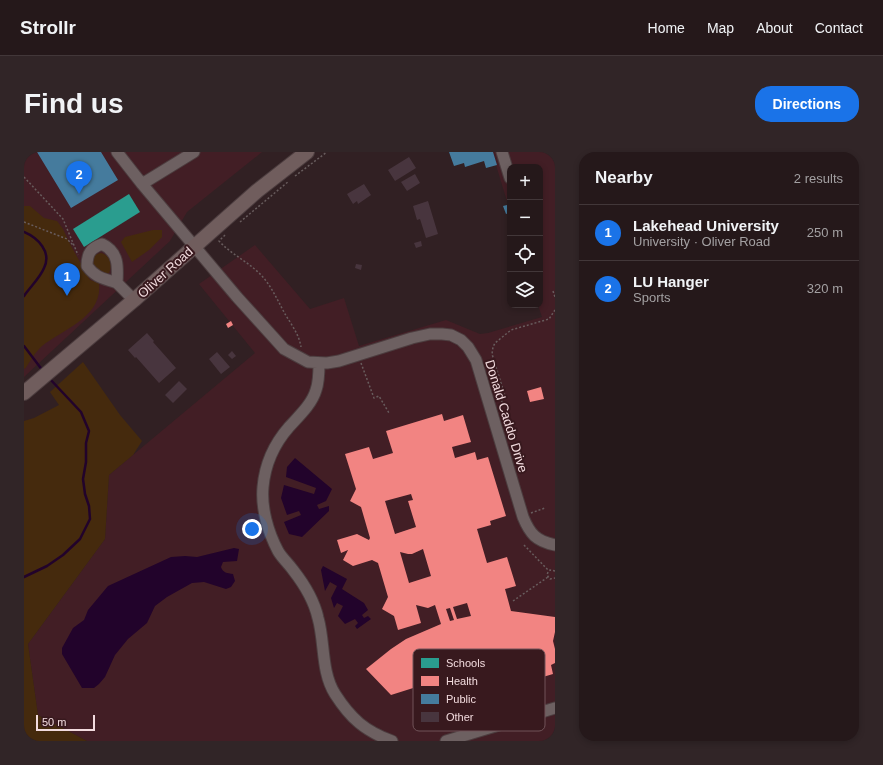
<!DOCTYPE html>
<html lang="en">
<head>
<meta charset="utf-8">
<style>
	:root { --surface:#25181a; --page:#312527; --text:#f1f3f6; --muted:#a3a0a2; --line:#423739; --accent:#1a73e8 }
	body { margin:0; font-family:Arial,sans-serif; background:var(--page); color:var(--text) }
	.controls { position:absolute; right:12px; top:12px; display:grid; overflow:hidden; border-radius:8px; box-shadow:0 2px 6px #0003 }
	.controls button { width:36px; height:36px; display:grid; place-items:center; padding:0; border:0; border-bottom:1px solid var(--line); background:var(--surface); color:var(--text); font:20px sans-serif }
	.scale { position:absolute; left:12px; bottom:10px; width:59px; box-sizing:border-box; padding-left:4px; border:2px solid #f2dbde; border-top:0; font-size:11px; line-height:14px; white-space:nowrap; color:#f2dbde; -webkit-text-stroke:3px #38191e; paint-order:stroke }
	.you { position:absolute; left:228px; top:377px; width:14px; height:14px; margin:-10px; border:3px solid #fff; border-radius:50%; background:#1a73e8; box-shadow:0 0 0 6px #1a73e833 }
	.badge { display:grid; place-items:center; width:26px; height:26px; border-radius:50%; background:var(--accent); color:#fff; font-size:13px; font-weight:700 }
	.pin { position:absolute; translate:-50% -33px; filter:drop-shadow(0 1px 2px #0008) }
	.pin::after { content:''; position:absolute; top:21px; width:14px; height:12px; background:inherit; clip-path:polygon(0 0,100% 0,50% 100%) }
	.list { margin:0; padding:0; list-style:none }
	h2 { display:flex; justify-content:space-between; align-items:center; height:52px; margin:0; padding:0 16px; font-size:17px }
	h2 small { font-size:13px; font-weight:400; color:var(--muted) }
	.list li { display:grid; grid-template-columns:26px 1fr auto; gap:12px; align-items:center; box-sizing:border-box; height:56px; padding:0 16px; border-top:1px solid var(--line) }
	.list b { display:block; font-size:15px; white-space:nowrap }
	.list p { margin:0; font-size:13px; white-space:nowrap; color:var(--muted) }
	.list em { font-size:13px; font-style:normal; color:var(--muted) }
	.icon { flex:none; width:22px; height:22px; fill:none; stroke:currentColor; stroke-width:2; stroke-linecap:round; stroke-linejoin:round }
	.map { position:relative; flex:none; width:531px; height:589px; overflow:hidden; border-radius:16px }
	header { display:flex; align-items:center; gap:24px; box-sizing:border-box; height:56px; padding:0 20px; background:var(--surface); border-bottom:1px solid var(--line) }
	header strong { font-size:19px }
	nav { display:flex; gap:22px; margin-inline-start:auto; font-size:14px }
	.intro { display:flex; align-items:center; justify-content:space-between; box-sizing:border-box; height:96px; padding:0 24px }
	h1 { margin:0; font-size:28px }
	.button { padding:10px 18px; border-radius:16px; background:var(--accent); color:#fff; font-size:14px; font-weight:700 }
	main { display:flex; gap:24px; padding:0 24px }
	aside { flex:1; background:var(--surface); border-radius:16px; box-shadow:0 2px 6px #0003 }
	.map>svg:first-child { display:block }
	.built { fill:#421e25 }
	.green { fill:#452a0d }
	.water { fill:#22032b }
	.schools { fill:#2a9d8f }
	.health { fill:#f28482; fill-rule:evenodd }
	.public { fill:#457b9d }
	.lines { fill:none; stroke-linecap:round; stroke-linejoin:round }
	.stream { stroke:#22032b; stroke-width:2.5 }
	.building { fill:#48353e }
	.minor-casing { stroke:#4c3d3f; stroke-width:13 }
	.major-casing { stroke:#4c3d3f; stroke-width:16 }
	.path { stroke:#685c5d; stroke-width:1.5; stroke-dasharray:2 2; stroke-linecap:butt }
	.minor { stroke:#6d6061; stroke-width:11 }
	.major { stroke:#705d5d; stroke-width:14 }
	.labels { text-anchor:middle; stroke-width:4; stroke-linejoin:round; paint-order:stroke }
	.street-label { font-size:13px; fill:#f2dbde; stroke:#38191e }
	.key { fill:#38191e; stroke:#705358; stroke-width:1 }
	.key-label { font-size:11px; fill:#f2dbde }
</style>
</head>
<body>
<header>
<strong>Strollr</strong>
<nav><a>Home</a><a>Map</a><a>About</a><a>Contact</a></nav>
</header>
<div class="intro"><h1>Find us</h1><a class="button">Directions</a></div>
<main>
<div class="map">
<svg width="531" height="589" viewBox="0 0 531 589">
	<rect width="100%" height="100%" fill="#312023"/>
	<path class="built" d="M0,0H238L163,60L146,89L0,225Z
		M468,0H531V589H63L14,563L4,492L81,387L85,323L231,201L175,132L231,93L286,157L320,146L335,194L422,168L456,182L464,181L518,165L514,153H516V15H486V59Z"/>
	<path class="green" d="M0,54H6L20,66L33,69L39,77L46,92L66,128L75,131C79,165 39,177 18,194C11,200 6,210 1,217L0,216Z
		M129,78H138V85L125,98L108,110L97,90L101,85Z
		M76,101C86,102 89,113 85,121L80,123L67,113V107L71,103Z
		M59,210L96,263L118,289L109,303L85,323L81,387L4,492L14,563L63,589H0V269L10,266L35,253L26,240Z"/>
	<path class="water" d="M271,306L308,337L302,349L293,353L295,357L305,354V359L278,385L265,382L260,370L277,363L275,359L263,363L257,346L260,333L290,342L292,336L262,325L263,315Z
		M210,396L215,397L213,409L199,410L197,415C199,421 203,421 209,422L211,429L207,435L202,437L180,430L168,431L143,445L131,454L123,471L104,487L91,503L81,525L75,532L70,536H58L38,502V496L49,476L60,468L64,458L84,434L147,405L161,404L173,405Z
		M299,414L323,427L318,437L340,451L344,458L338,463L340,466L344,464L347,467L333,477L331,474L334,471L331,467L321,472L314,464L319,454L313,451L310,456L307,446L313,434L306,430L301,439L297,418Z"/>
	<path class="schools" d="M105,42L116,60L60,95L49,77Z"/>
	<path class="health" d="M207,169L209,173L204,176L202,172Z
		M517,235L520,247L506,250L503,239Z
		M418,262L420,269L439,263L447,290L428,295L431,306L451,300L453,308L464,305L482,364L466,369L467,373L453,377L463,411L483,405L492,434L481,437L487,459L531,465V480L529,489L531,497V511L527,513L529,522L485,535L477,510L426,525L437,563L416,569L405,531L367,543L342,517L367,497L382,487L417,472L411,453L404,456L392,453L397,471L374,478L370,464L358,457L364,445L354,411L348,408L329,414L319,408L324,398L317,401L313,388L333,382L345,388L346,386L337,355L326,349L332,337L321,302L345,295L349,307L369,301L362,279ZM387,342L389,348L384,349L392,375L371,382L361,349ZM399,397L407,424L385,431L376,400L384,402H388ZM443,451L447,464L433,467L429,455ZM426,456L430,468L426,469L422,457Z"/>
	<path class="public" d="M13,0H77L94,28L47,56Z
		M425,0H469L473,13L462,16L460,9L441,15L440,11L430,14Z
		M483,53L485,61L482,62L479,54Z"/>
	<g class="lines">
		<path class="stream" d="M0,80C14,86 28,100 20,116C16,126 6,135 0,144
			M0,194L19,219
			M0,425L23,414L39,403L56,387L66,367L65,354L61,342L59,327L62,310V291L65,279L57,260L25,226"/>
	</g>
	<path class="building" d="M385,5L392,16L371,29L364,18Z
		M391,22L396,31L383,39L377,30Z
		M340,32L347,43L334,52L333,49L329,52L323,42Z
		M404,49L414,82L402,86L396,67L393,68L389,54Z
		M397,89L398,94L392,96L390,91Z
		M332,112L338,113L337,118L331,116Z
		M123,181L130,189L129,190L152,216L135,231L112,205L111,206L104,198Z
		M208,199L212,204L208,207L204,203Z
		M193,200L206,215L197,222L185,207Z
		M155,229L163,237L149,251L141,243Z"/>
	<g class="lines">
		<g class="minor-casing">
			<path id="minor" d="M93,0L118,32
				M170,0L118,32L213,145L260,197L284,210L303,211L315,209L388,186L406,182H418L427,183L437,188L444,195L452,208L499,365C506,382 512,389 531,393
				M478,0L486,26
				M93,131C79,126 72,126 63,114C63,101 67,96 78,92C95,100 94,115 93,131L110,148
				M295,211C295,220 295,230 292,238C288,252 275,264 265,275C251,291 241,312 239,335C237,356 244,380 254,399C258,406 264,411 269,418C280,432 290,448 294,466C301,490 297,520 311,542C327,567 341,579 368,589
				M422,589L531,556"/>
		</g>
		<g class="major-casing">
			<path id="major" d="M0,241L110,148L233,39L283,0"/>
		</g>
		<path class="path" d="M271,24L303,0
			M0,25L39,67L54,103
			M0,70L43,87L50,94
			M216,70L265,29
			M201,83L195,89C207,102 221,108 234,120C246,131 253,147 261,162C267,172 275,182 277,195
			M529,139L531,145
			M337,211L350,246L355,244L365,261
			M484,281L476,253L481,244L468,202L469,195L471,191L487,178L525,167L531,158
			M507,361L521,356
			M500,393L525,419
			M531,419L526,418L524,420L523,423L526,427L531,426
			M489,449L524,425"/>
		<use href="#minor" class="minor"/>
		<use href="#major" class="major"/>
	</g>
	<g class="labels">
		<g class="street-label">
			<text transform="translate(141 120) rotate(-42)" y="5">Oliver Road</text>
			<text transform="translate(483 264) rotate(73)" y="5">Donald Caddo Drive</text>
		</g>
	</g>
	<rect x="389" y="497" width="132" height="82" rx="6" class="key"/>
	<rect x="397" y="506" width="18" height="10" fill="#2a9d8f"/>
	<rect x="397" y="524" width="18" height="10" fill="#f28482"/>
	<rect x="397" y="542" width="18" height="10" fill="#457b9d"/>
	<rect x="397" y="560" width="18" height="10" fill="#48353e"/>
	<g class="key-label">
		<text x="422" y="515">Schools</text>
		<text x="422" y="533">Health</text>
		<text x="422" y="551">Public</text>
		<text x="422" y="569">Other</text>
	</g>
</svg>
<div class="controls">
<button>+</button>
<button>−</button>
<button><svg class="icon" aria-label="locate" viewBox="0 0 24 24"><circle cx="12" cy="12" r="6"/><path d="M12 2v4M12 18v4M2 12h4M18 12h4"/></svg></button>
<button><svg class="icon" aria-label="layers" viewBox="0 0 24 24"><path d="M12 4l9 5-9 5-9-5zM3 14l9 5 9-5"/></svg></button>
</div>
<div class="scale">50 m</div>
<div class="you"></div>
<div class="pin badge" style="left:43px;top:144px">1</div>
<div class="pin badge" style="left:55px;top:42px">2</div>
</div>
<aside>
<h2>Nearby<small>2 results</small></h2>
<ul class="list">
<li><span class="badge">1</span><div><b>Lakehead University</b><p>University · Oliver Road</p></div><em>250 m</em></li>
<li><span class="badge">2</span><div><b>LU Hanger</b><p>Sports</p></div><em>320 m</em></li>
</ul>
</aside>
</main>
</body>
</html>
